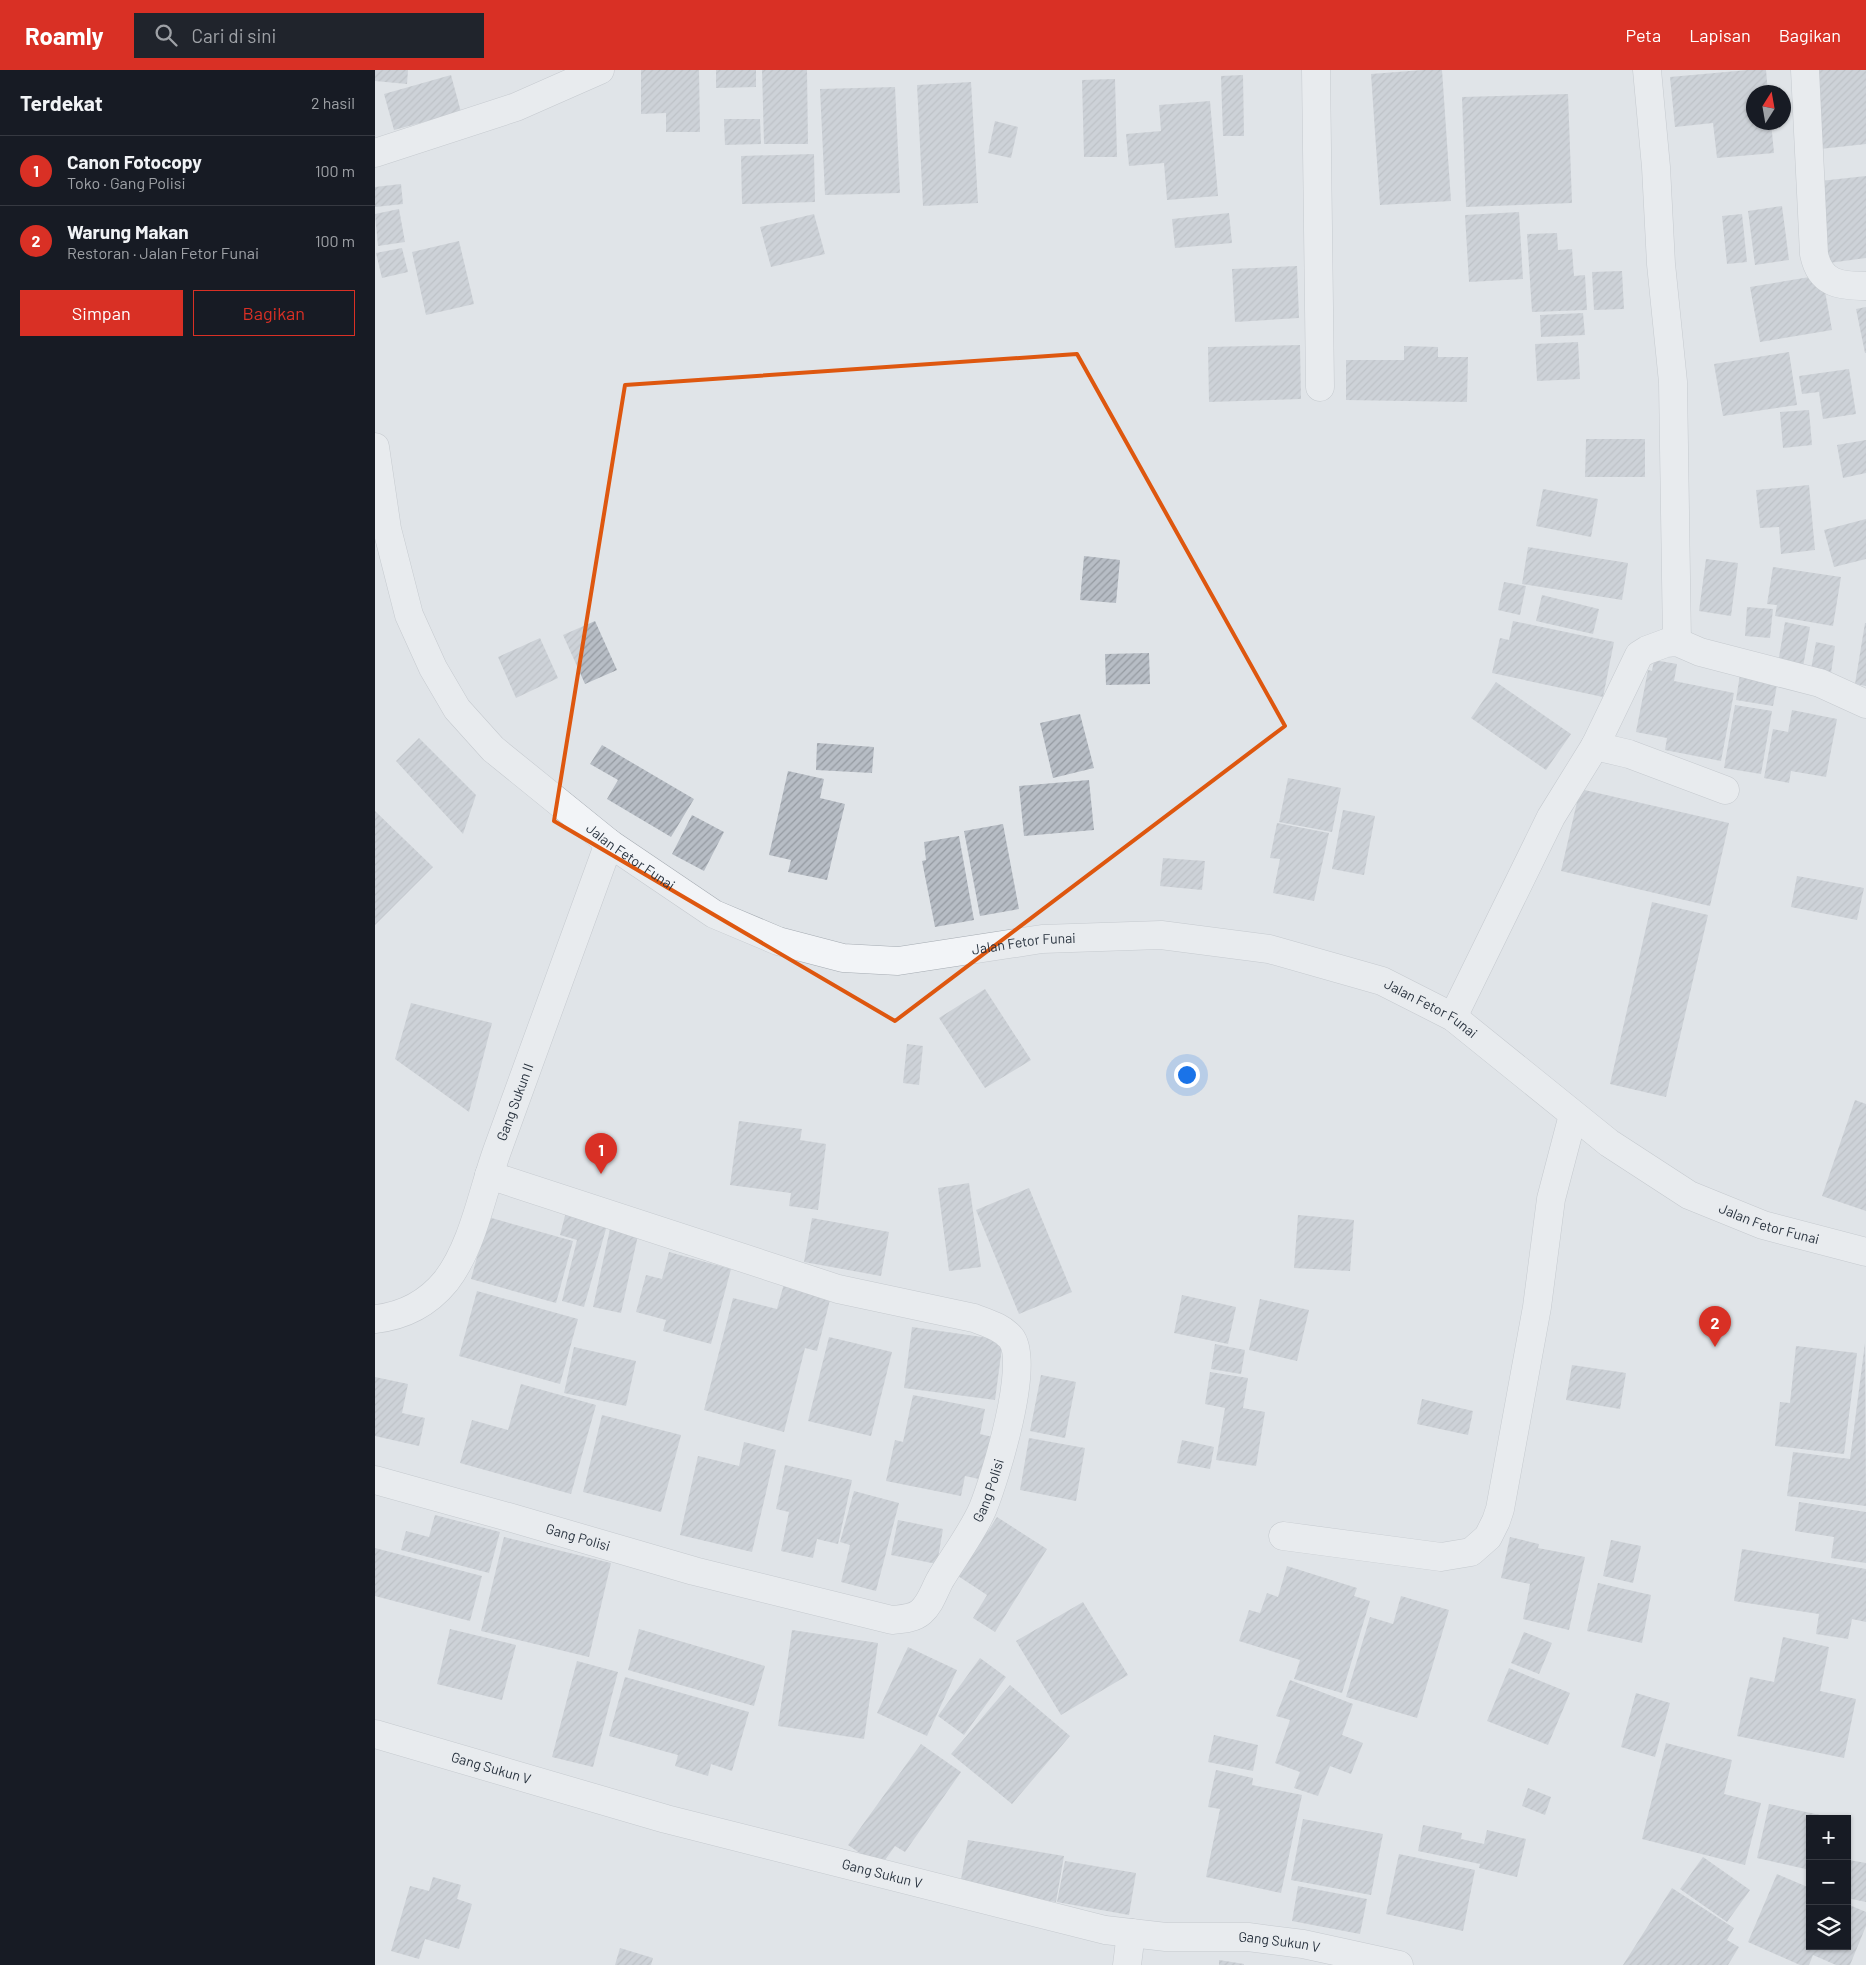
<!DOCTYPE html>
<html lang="id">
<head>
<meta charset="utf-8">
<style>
	:root { --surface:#171b24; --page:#20242c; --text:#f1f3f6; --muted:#9ea1a6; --line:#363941; --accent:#d93025 }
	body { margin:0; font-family:Barlow,sans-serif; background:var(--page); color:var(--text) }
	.controls { position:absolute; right:15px; bottom:15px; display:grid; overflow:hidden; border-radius:0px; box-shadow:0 1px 4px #0004 }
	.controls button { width:45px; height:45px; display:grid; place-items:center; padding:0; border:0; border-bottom:1px solid var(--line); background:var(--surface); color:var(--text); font:25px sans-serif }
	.compass { position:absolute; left:1371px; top:15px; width:45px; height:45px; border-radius:50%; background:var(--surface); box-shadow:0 1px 4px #0004; rotate:11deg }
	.you { position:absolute; left:811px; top:1004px; width:18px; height:18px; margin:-12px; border:4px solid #fff; border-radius:50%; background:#1a73e8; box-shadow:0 0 0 8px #1a73e833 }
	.badge { display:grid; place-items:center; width:32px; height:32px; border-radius:50%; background:var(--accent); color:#fff; font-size:16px; font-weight:700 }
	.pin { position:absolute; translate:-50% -41px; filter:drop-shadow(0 1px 2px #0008) }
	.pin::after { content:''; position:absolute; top:26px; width:18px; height:15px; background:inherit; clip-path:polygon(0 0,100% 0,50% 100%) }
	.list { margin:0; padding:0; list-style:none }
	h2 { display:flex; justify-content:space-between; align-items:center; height:65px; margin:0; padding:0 20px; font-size:21px }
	h2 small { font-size:16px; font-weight:400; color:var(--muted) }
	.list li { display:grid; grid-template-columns:32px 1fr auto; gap:15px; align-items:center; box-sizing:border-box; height:70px; padding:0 20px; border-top:1px solid var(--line) }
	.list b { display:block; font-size:19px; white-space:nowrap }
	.list p { margin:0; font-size:16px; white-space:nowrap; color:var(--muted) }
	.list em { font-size:16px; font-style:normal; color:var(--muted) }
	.actions { display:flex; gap:10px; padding:15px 20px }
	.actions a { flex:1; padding:11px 0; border:1px solid var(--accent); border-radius:0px; text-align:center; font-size:18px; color:var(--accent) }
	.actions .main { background:var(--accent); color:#fff }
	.icon { flex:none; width:28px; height:28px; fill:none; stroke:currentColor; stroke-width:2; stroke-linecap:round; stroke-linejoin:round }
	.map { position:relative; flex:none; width:1491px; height:1895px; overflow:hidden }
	header { display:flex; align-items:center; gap:30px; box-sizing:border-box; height:70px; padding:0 25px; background:var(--accent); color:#fff }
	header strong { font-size:24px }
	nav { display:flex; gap:28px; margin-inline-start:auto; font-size:18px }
	.search { width:350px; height:45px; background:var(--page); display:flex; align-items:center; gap:12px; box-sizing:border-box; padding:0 18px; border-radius:0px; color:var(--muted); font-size:19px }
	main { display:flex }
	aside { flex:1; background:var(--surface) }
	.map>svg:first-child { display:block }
	.building { fill:url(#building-hatch) }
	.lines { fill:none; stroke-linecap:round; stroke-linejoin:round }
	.minor-casing { stroke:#a5abb2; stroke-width:29 }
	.tertiary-casing { stroke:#a5abb2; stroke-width:29 }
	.minor { stroke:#f2f4f7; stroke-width:28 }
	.tertiary { stroke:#f2f4f7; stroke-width:28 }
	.marked { fill:none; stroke:#de570f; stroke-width:4; stroke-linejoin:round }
	.labels { text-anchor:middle; stroke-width:4.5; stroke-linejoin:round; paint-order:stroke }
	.street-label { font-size:14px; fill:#29333f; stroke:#eff2f6 }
</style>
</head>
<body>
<header>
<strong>Roamly</strong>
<div class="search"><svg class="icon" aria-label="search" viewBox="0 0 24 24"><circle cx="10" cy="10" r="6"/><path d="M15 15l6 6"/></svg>Cari di sini</div>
<nav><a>Peta</a><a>Lapisan</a><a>Bagikan</a></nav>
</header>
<main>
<aside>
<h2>Terdekat<small>2 hasil</small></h2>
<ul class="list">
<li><span class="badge">1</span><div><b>Canon Fotocopy</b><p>Toko · Gang Polisi</p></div><em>100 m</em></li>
<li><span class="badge">2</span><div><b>Warung Makan</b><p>Restoran · Jalan Fetor Funai</p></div><em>100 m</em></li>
</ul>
<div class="actions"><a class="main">Simpan</a><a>Bagikan</a></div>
</aside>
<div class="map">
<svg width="1491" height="1895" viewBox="0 0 1491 1895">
	<defs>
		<pattern id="building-hatch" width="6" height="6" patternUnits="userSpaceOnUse" patternTransform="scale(1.25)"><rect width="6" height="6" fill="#b7bdc5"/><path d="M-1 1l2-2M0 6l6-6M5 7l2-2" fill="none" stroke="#959aa1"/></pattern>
	</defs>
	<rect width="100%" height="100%" fill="#e0e4e8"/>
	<path class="building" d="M0,0H33L32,14L0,11Z
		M266,0H324L325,62H291V43L266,44Z
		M341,0H381V17L341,18Z
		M387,0H432L433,74H389Z
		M1048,0H1067L1076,131L1005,135L996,4Z
		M1373,0H1391L1393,22H1378V52H1396L1399,83L1342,88L1338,53L1300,57L1295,7Z
		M1444,0H1491V74L1445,79L1437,1Z
		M76,5L86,42L19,60L9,24Z
		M868,5L869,66H848L846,6Z
		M740,9L742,87H709L707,10Z
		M596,12L603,133L548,136L542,15Z
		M520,17L525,123L450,125L445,19Z
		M1193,24L1197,133L1091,137L1087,27Z
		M835,31L843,126L792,130L789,93L754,96L751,64L786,61L784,35Z
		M349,49H385L386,74L350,75Z
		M620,51L643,57L636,88L613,83Z
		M439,84L440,132L367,134L366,86Z
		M1491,106V188L1446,194L1436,112Z
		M26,114L28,134L0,137V117Z
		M1407,136L1414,190L1380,195L1373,141Z
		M24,139L30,172L3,176L0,144Z
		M1144,142L1148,209L1094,212L1090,145Z
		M854,143L857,173L800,178L797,149Z
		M439,144L450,184L396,197L385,157Z
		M1367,144L1372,192L1352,194L1347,146Z
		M1182,163L1183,180L1197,179L1199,206L1210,205L1212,240L1157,242L1152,164Z
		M84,171L99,234L51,245L37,182Z
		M27,178L33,202L7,208L1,183Z
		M922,196L924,248L860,252L857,199Z
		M1247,201L1249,239L1219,240L1217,202Z
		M1447,205L1457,260L1385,272L1375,217Z
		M1491,237V283H1490L1481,239Z
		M1208,243L1210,265L1166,267L1165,245Z
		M1203,272L1205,309L1162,311L1160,274Z
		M925,275L926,329L834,332L833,277Z
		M1029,276L1063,277V287H1093L1092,332L971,330V290H1029Z
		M1414,282L1422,335L1348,346L1339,294Z
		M1474,299L1481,344L1448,349L1444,322L1427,324L1424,306Z
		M1434,340L1437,375L1408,378L1405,342Z
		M1211,369H1270V407H1210Z
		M1491,370V403L1468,408L1462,375Z
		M1434,415L1440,480L1406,484L1404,457L1385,458L1381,420Z
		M1168,419L1223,429L1216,467L1161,456Z
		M1491,449V489L1459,497L1449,460Z
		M1153,477L1253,493L1247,530L1147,514Z
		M709,486L745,490L741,533L705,530Z
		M1331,489L1363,493L1356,546L1324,541Z
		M1398,497L1466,507L1458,556L1400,546L1402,535L1392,534Z
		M1129,512L1151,516L1145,545L1123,540Z
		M1167,525L1224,539L1218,564L1161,551Z
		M1372,537L1398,539L1395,568L1370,566Z
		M220,551L242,600L210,614L188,565Z
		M1138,551L1239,572L1228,627L1117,603L1125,568L1134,570Z
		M1410,552L1435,557L1428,597L1403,593Z
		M1490,553H1491V616L1480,614Z
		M165,568L183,608L141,628L123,587Z
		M1441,572L1460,576L1456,603L1436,599Z
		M774,583L775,614L731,615L730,584Z
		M1279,590L1302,594L1299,611L1359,623L1346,691L1290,680L1292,668L1261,662L1273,600L1277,601Z
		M1365,604L1403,610L1398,636L1361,630Z
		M1121,612L1196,664L1171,700L1096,648Z
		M1360,635L1397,641L1386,704L1349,698Z
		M1417,640L1462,649L1451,707L1416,701L1414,713L1389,708L1398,659L1413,662Z
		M705,644L719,698L678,708L665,653Z
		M44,668L101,725L88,764L21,691Z
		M442,673L499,677L497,703L441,700Z
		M227,675L319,729L296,767L232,729L243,710L215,694Z
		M413,701L449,709L445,728L470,734L452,810L413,802L416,790L394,785Z
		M913,708L966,718L957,762L904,752Z
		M714,710L719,760L649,766L644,716Z
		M1205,719L1354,753L1335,836L1186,801Z
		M968,740L1000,746L989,805L957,799Z
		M0,741L58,797L0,855Z
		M317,745L349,762L329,801L297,784Z
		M902,753L954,763L939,831L898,823L905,789L895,788Z
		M628,754L644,839L605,846L589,761Z
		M584,766L599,850L560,857L547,791L551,790L549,772Z
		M788,788L830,791L827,820L785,816Z
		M1422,806L1489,818L1482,850L1416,837Z
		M1277,832L1333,845L1291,1027L1235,1014Z
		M610,919L656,990L610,1018L564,948Z
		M36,933L117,953L94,1042L20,989Z
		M532,974L548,976L544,1015L528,1013Z
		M1480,1030L1491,1034V1141L1447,1126Z
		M364,1051L427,1059L425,1070L451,1074L443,1140L414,1136L416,1123L355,1115Z
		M594,1113L606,1197L574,1201L563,1118Z
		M654,1118L697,1222L644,1244L601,1140Z
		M192,1138L234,1148L209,1237L187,1231L202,1170L185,1165Z
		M923,1145L979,1150L975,1201L919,1198Z
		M113,1147L198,1171L181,1233L96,1209Z
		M437,1148L514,1162L506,1206L429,1192Z
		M235,1159L263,1165L246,1243L218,1237Z
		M294,1182L356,1199L336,1274L288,1261L291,1250L261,1242L271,1205L287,1209Z
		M410,1210L457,1222L442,1281L430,1278L409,1362L329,1340L358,1228L402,1239Z
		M102,1221L203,1249L185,1314L84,1286Z
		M807,1225L861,1237L853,1274L799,1263Z
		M885,1229L934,1240L922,1291L874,1280Z
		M537,1257L628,1270L620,1330L529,1318Z
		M454,1267L517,1282L496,1366L433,1351Z
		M1490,1273L1491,1436L1412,1426L1418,1382L1475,1389Z
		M840,1274L870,1280L866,1304L836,1299Z
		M1421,1276L1482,1283L1469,1384L1400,1376L1405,1332L1415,1333Z
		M199,1277L261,1291L251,1336L189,1323Z
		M1197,1295L1251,1303L1245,1339L1191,1330Z
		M835,1302L873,1308L868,1338L890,1342L881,1396L841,1390L850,1338L830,1334Z
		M666,1305L701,1312L690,1368L655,1361Z
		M0,1307L33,1314L27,1343L50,1348L44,1376L0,1366Z
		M146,1314L221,1335L196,1424L85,1393L97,1350L133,1360Z
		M538,1325L610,1339L605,1364L622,1368L613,1411L590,1406L586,1426L511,1411L520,1370L528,1372Z
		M1047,1329L1098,1341L1093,1365L1042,1354Z
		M227,1345L306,1365L286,1442L208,1422Z
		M654,1368L710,1378L701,1431L645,1420Z
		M807,1370L839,1377L835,1399L802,1393Z
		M369,1372L401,1380L377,1482L305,1465L323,1386L364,1396Z
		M410,1395L477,1410L463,1474L442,1469L438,1488L406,1481L414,1442L401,1439Z
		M479,1421L524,1433L501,1521L466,1512L475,1475L465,1472Z
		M1424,1432L1491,1442V1493L1456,1488L1459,1467L1420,1461Z
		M60,1445L125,1462L114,1503L26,1480L31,1461L54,1467Z
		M622,1447L672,1479L620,1562L598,1548L612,1525L583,1506L604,1455L613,1461Z
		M523,1450L568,1459L562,1494L516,1485Z
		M129,1467L236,1493L214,1587L106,1561Z
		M1135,1467L1164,1474L1163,1478L1210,1487L1194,1560L1148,1549L1155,1514L1126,1508Z
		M1236,1470L1266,1476L1258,1513L1228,1506Z
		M0,1478L107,1506L95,1551L0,1526Z
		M1367,1479L1491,1499V1552L1477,1549L1473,1569L1441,1564L1444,1544L1359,1531Z
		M912,1496L982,1518L979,1526L995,1531L967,1623L919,1609L925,1590L864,1571L874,1540L885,1543L892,1523L903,1527Z
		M1223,1513L1276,1525L1267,1573L1212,1561Z
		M1026,1526L1074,1540L1042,1648L971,1627L995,1547L1018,1554Z
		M708,1532L753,1605L686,1645L641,1571Z
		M75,1559L141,1575L127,1630L62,1614Z
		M264,1559L390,1596L379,1636L253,1600Z
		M417,1560L503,1573L489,1669L403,1656Z
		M1149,1562L1177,1573L1164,1604L1136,1593Z
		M1408,1567L1454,1577L1445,1621L1481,1629L1469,1688L1362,1666L1375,1607L1399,1612Z
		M533,1577L582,1600L552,1666L502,1643Z
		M605,1588L631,1607L589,1665L563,1646Z
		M202,1591L243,1602L218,1697L177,1687Z
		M1134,1598L1195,1623L1173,1675L1112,1651Z
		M250,1607L374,1642L357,1701L336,1694L333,1706L300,1696L303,1685L234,1666Z
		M915,1610L978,1634L967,1665L988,1673L976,1704L955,1696L943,1726L919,1718L925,1702L900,1693L915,1650L901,1646Z
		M635,1615L695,1666L637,1734L576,1684Z
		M1261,1623L1295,1633L1280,1687L1246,1677Z
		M839,1665L883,1675L878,1701L833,1692Z
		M1291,1673L1357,1690L1349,1724L1386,1733L1370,1795L1267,1769Z
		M546,1674L586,1702L530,1782L520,1776L505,1797L473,1775Z
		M841,1700L878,1708L877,1715L927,1725L906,1823L831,1807L845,1739L833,1737Z
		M1153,1718L1176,1727L1170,1745L1147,1736Z
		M1394,1734L1459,1748L1435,1749V1800L1382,1788Z
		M928,1749L1008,1764L996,1825L916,1810Z
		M1048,1755L1087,1763L1086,1769L1109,1774L1112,1760L1151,1769L1142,1807L1104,1798L1105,1794L1043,1781Z
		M593,1770L689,1786L681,1832L585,1815Z
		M1024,1784L1100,1800L1088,1861L1011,1844Z
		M1328,1787L1375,1820L1352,1852L1305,1819Z
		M1474,1790L1491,1793V1832L1472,1828V1798Z
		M690,1791L761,1803L754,1845L682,1832Z
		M1402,1804L1435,1818V1876H1472V1834L1491,1842V1856L1475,1895H1461L1438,1885L1434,1895H1425L1373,1872Z
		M58,1807L86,1815L82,1829L97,1834L84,1879L50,1869L44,1889L16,1881L35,1816L54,1821Z
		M923,1816L992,1829L985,1864L917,1851Z
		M1297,1818L1359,1858L1352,1870L1364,1877L1353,1895H1248Z
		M245,1878L278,1888L276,1895H240Z
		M844,1890L869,1894V1895H844Z"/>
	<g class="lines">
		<g class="minor-casing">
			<g id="minor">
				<path d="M941,0L945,317"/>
				<path d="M1272,0L1281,97L1286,194L1298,312L1302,572"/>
				<path d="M1430,0L1439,184C1445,214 1465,216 1491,216"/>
				<path d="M0,83L141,37L225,0"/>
				<path d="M1220,676L1254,684L1350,720"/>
				<path d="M1078,947L1176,747L1220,676L1264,585L1272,580L1291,573L1302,572L1325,582L1445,613L1491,634"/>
				<path id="s1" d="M0,1249C28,1246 53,1233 71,1211C98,1176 107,1123 122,1081C160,978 197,875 234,773"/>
				<path id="s2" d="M0,1410L137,1448L319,1501L517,1550C526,1549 538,1549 546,1542C556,1533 559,1521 565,1510C578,1488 599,1460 608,1438C620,1408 656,1293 636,1268C627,1257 612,1253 599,1248L463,1219L114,1105"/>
				<path d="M908,1466L1066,1487L1096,1482L1113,1467L1121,1451L1125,1439L1162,1237L1176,1129L1198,1045"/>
				<path id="s3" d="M0,1664L291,1749L730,1860L791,1867H873L928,1874L1024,1895"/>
				<path d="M752,1895L756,1863"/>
			</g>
		</g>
		<g class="tertiary-casing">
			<g id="tertiary">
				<path id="s4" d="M0,377L12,459L34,545L58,598L82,639L118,679L234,773L339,844L403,871L468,888L523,891L667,869L786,865L894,879L1007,911L1078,947L1234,1073L1314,1125L1388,1155L1491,1182"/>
			</g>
		</g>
		<use href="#minor" class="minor"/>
		<use href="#tertiary" class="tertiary"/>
	</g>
	<path d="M0 0H1491V1895H0ZM702,284L910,656L520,951L179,751L250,315Z" fill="#e0e4e8" fill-opacity=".55" fill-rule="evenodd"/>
	<path class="marked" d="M702,284L910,656L520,951L179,751L250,315Z"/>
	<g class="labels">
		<g class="street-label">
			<text dy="5" stroke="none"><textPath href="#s4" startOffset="506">Jalan Fetor Funai</textPath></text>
			<text dy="5" stroke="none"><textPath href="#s4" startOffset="926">Jalan Fetor Funai</textPath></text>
			<text dy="5" stroke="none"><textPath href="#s4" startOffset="1346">Jalan Fetor Funai</textPath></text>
			<text dy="5" stroke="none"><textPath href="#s1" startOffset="275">Gang Sukun II</textPath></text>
			<text dy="5" stroke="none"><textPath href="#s4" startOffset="1751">Jalan Fetor Funai</textPath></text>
			<text dy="5" stroke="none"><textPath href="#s2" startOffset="706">Gang Polisi</textPath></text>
			<text dy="5" stroke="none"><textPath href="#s2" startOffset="211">Gang Polisi</textPath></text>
			<text dy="5" stroke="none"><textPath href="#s3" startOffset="121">Gang Sukun V</textPath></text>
			<text dy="5" stroke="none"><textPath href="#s3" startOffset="526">Gang Sukun V</textPath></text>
			<text dy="5" stroke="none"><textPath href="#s3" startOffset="931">Gang Sukun V</textPath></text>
		</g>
	</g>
</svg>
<div class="controls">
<button>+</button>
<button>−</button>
<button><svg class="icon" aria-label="layers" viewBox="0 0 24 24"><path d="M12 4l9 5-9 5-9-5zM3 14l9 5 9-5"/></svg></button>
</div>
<svg class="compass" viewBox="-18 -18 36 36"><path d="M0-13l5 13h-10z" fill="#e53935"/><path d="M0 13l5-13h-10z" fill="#9ea1a6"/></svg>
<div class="you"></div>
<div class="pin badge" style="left:226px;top:1104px">1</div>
<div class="pin badge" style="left:1340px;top:1277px">2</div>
</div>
</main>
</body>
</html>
